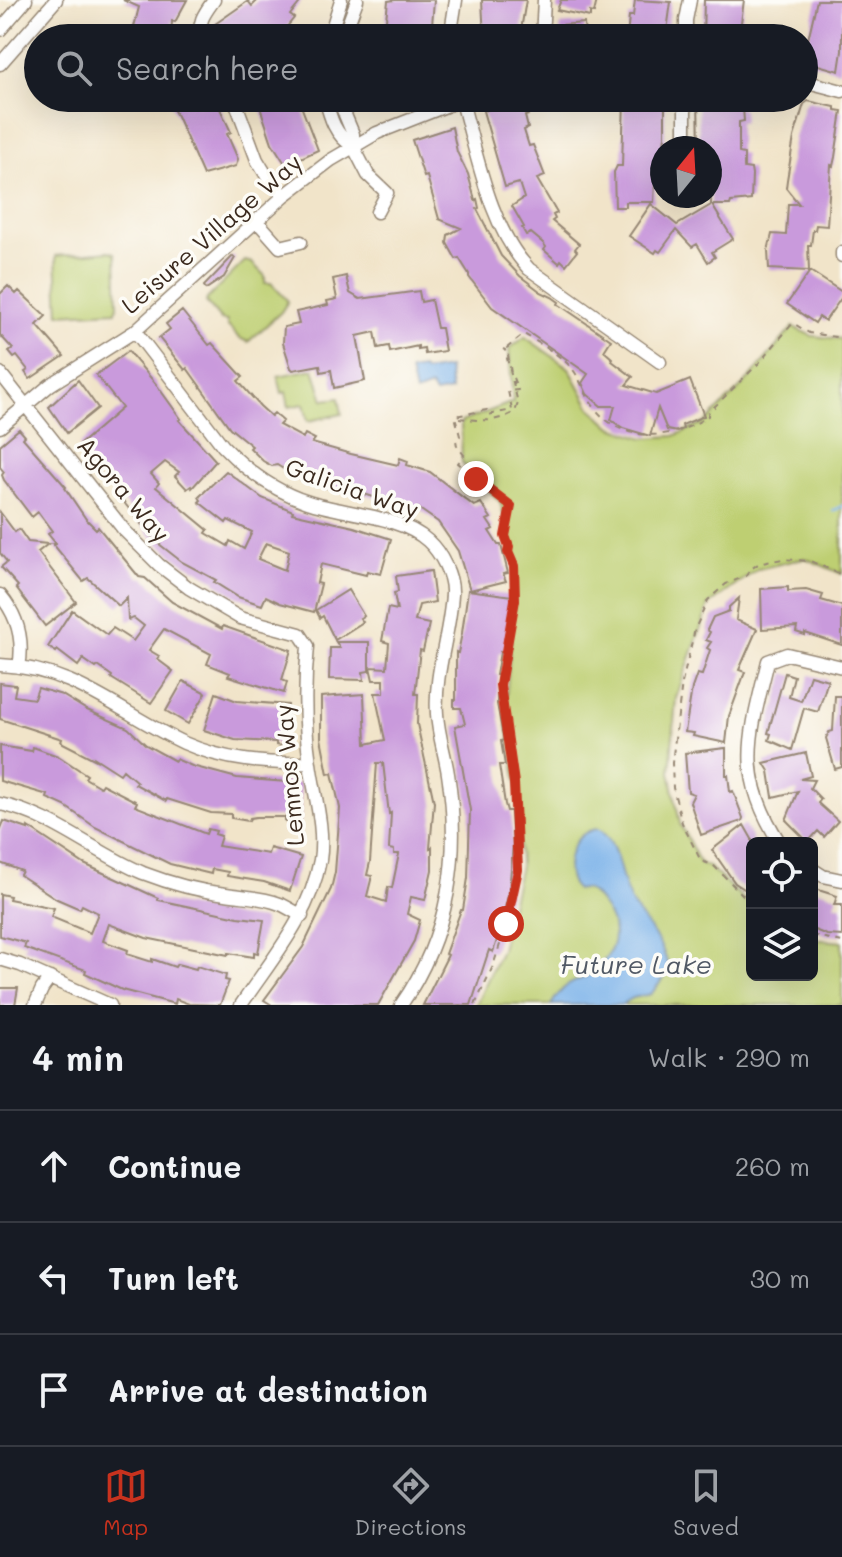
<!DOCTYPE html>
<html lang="en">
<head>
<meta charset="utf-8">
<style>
	:root { --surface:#171b24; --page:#20242c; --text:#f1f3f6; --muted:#9ea1a6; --line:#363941; --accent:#c8321e }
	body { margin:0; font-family:Mali,sans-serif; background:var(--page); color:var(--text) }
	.controls { position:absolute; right:24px; bottom:24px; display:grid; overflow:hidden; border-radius:12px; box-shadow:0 8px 32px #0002 }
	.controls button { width:72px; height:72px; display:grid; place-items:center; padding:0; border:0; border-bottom:2px solid var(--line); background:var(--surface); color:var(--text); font:40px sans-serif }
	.compass { position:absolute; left:650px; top:136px; width:72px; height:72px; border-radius:50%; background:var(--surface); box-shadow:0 8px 32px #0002; rotate:18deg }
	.stop { position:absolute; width:24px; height:24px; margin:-18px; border:6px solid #c8321e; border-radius:50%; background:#fff }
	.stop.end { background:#c8321e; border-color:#fff; box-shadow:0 2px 8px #0008 }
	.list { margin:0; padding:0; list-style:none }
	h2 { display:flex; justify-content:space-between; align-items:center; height:104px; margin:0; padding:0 32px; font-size:34px }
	h2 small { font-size:26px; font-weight:400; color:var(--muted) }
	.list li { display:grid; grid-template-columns:52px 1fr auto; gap:24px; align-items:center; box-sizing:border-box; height:112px; padding:0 32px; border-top:2px solid var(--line) }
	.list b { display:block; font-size:30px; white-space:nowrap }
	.list em { font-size:26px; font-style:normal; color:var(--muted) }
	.icon { flex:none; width:44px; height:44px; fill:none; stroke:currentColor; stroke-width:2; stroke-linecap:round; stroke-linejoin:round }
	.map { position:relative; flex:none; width:842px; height:1005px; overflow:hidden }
	.search { position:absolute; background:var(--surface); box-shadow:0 8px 32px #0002; left:24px; right:24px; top:24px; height:88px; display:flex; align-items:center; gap:20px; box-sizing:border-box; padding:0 28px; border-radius:44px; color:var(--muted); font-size:30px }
	.sheet { height:440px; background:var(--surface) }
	nav { display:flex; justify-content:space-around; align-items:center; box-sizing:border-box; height:112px; border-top:2px solid var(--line); background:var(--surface); font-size:22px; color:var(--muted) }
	nav a { display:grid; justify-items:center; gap:4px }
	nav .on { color:var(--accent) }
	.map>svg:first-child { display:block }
	.green { fill:#becf72; stroke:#7c7c48; stroke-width:2 }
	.water { fill:#79b1e9; stroke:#5a6e84; stroke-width:2 }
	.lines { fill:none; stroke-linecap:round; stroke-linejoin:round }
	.stream { stroke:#79b1e9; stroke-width:3 }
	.building { fill:#c99adc; fill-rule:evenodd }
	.minor-casing { stroke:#968774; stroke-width:15 }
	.path { stroke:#968774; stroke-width:2; stroke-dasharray:6 6; stroke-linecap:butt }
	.minor { stroke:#fff; stroke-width:12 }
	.route { stroke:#c8321e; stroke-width:10 }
	.labels { text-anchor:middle; stroke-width:7; stroke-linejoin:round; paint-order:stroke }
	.street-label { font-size:24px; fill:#3b2a1e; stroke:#fdfcf7 }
	.water-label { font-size:26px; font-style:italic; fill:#515965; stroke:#fdfcf7 }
</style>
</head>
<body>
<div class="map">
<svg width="842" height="1005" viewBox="0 0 842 1005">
	<rect width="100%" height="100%" fill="#fdfcf7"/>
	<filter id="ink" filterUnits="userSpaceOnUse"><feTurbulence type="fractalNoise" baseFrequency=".0125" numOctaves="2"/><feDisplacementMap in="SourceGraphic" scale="16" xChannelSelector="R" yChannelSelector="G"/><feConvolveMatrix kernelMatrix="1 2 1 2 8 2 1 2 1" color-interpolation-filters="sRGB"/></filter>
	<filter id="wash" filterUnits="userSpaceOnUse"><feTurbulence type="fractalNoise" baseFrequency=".006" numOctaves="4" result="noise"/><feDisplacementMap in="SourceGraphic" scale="32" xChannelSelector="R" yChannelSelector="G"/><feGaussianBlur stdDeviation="1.8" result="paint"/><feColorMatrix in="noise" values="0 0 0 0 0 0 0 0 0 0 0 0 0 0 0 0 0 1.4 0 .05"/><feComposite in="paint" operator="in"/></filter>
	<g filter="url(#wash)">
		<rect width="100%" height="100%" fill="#f1e4c9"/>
		<path class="green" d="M109,251L115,253L116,258L118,305L116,311L59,314L56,256Z
			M245,261L252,263L265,276V283H271L288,301L281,312L248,342L239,338L227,325V321L221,320L206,302L207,299Z
			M793,327L812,336L842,339V574L805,558L758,569L709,605L676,698L670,772L680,824L700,863L710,868L752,907V975H812V939L842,942V1005H476L501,950L520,866L517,785L505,714L517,563L500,502L462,463L461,422L513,402L509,349L525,337L569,368L591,408L612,427L644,438L674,436L705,423L749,379Z
			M314,369L324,400L339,398L342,414L308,421L304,404L289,407L286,392L282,393L278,376Z"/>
		<path class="water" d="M448,368L451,391L435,394L431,387L415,393L410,371L422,369L425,372Z
			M598,829C617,841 619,870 626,890C637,922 664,935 669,972L651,994L633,998L621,1005H551C568,978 570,987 594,972C599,969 602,963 606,958C620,938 614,920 600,902C592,893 588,886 576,890C559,871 571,830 598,829Z"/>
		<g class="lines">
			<path class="stream" d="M833,511L842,506"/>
		</g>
		<g id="blocks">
			<path class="building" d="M123,0H187L175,22L172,21L171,38H130L131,28L134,27L139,7Z
				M258,0H302L290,15L294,18L286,28L293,38H221L215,24L248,1L252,6Z
				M395,0H434L431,38H390V29H385L388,1Z
				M482,0H526L522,24L523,38H484Z
				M561,0H597L594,13L590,12V17L557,10Z
				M635,0L671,2L666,38H627L629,16H633Z
				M704,0H744L739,38H703Z
				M817,0H842V51L839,71L804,61V44H807Z
				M584,23L585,38H561L560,25Z
				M167,98H195L198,106L215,98L231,132L227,134L238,159L236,166L203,175L177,116Z
				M275,98H298L318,150L286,165L272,143L259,104Z
				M523,98L528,115L525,116L528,128L524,130L529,146L533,145L545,176L537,179L557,213L553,215L555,219L552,221L579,244L575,249L577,251L566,265L561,260L559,263L544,250L546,247L543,243L531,233L526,235L522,228L524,227L512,206L524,198L519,183L505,187L483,111Z
				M624,98H665V136L662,162H656L654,202H626V207H615L614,172L617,166H622Z
				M698,98H739V108H743L744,121L739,122V153L744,154V168L751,169L752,175L751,200L731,202L730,205H712L733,239L712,252L715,257L708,262L697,244L692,247L676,230L660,252L657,250L655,253L629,236L651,204L677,225L711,205L710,148H699Z
				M808,101L835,107V110L842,111L835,157L833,166L831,165L827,226L816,225L815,230H813L811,245H808L809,271L769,269L768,251L772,234L786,235L788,204H799L786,188L787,180L794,137L804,104Z
				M452,127L457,152L468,174L475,200L477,199L479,208L477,209L501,256L520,276L541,292L552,297L559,302L558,304L611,340L604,351L613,359L612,361L633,377L626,385L656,394L690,380L704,416L682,425L683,429L677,432L667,430L658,408L650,436L623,428L611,420L615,406H601L587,394L582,383L588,374L492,307L469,277V274L459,258L456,259L447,243L448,235L461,228L439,219L427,176L424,177L412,140Z
				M233,256L235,258L224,277L206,289L204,286Z
				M810,271L842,292V297L825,321L819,317L815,323L787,304Z
				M346,276L350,293L360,299L419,291L421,302L431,300L437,328H441L445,351L425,354L424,348L418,349V346L390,352L389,346L378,348L375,332L357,336L365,381L334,388L331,370L321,372L320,365L293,370L291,368L283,343L284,327L299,324L296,312L328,305L327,301L337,299L333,279Z
				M8,286L16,294L19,291L46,316L37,325L64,356L30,379L25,372L28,370L17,356L14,358L9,352L13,349L0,335V294Z
				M182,311L209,345L212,343L243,377L238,381L260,406L271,416L274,413L283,421L279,425L303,438L305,434L315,439L312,443L351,454L398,465L400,458L408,461L407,465L430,472L474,506L481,503L491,518L487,520L493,529L489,531L498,545H501L508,573L503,574L506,581L470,590L458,551L438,522L418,508L417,511L358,492H344L306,483L277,465L272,466L263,461L250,448L252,446L230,428L187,368L185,370L159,338L170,329L166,324Z
				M128,351L156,384L181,419L179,420L216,461L192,488L191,486L187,489L175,476L179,472L165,462L151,474L159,483L156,487L208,530L206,533L228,546L230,541L244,549L252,532L228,520L226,523L199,502L201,500L199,497L226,471L262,498L293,511L292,513L354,527L391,539L381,574L367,571L366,575L321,564L317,583L321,584L314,612L280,603L266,596L262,605L238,597L214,582L216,580L182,562L154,540L126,505L116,491L117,489L107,477L105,478L101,475L79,445L122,408L96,375ZM266,543L289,551L285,570L258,559Z
				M78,380L98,408L67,433L49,407Z
				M19,429L25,436L23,438L66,487L65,488L86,519L96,529L98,527L139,577L145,578L172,602L222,629L223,626L291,650L282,680L287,682L284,693L228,676L230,673L207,664L211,654L164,629L149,650L159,656L157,659L173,671L151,703L111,678L112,676L98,666L96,668L83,659L78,666L57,650L56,652L48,647L72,610L107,635L113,628L133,641L144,626L134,618L128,620L127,598L119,606L88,578L83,581L53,544H56L48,534L52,531L38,512L32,517L4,480L2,475L4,472L0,467V445Z
				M0,512L15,532L19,529L28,542L48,544L38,552L76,602L45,626L16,588L18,586L1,567L7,562L0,553Z
				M431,571L435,602L419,605L415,621L429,624L423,651L420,650L415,694H418L417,724L434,802L430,848L432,847V870L425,900L411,897L407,914L420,920L414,941L378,1005H272L264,1000L303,947L331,889L335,872L340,808L332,773L328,774L321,738V697L364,694L366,744L385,740L375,693H384V680H373L370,667L387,668L389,643L382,641L388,608L397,610L394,593L398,592L396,576ZM377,763H383L389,814L391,813L389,849L394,850V854H399L392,888L388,887L386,902L367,896L372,876L367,875L370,862Z
				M788,587V591L806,590L823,595L821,600L842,606V645L805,633V635L796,632L797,627L762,629L761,589Z
				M348,590L364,616L360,618L363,622L335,640L323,616L320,618L316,610Z
				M468,590L513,596L509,630L504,653L500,652L496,675H498L497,704L504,740L501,741L505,765H499L505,804L507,811H511L513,845L509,892L498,937L493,952L489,950L471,1005H423L448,955L445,954L461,910H463L468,878L470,810L455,726L465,724L461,708H454V700H456V652L458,653L462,633Z
				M739,598L736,620L757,629L739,670L745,672L729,716L726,743L693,736L694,733L685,732L692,688L697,674L702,675L710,650L707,648L711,642L706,640L710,632L707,630L713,617L729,611V607Z
				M336,642H369V671L363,672L364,680L329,679L330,648H340Z
				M785,673L794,676L789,697L801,701L810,675L828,680L818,712L804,708L792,750L769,740L771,734L768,733Z
				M183,681L206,693L188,724L166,711Z
				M0,683L16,685L14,696L34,699L38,688L62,695L87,710L128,728L146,745L175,761L176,759L192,766L237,778L300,783L301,822H285V817H256L250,818L249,821L231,818V814L211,813L167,799L166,801L135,784L137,782L123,770L120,774L95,758L96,760L61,742L62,739L0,719Z
				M216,693L237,701L288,705L284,746L276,745V742L235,740L204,730Z
				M835,696H842V767L835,769L826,738L829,732L833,731Z
				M0,746L32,751L33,747L58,756L87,775L85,778L100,787L102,784L137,802L135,806L206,834L208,829L216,831L215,834L221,836L218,846L268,854L270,848L301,857L290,891L264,882L227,876L228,872L212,869L211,874L170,864L95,827L65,806L47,798L48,795L0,781Z
				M726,748V775H728L730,792L733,791L743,818L742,821L701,835L690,802L694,794L688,792L685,753Z
				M806,753L811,776L800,779L814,780L810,788L821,799L818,803L838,821L824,837L818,831L808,842L786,820L798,791L773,797L769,771L764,763Z
				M4,821L28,829V827L84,864L158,898V900L238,917L264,920L258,953L254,952V957L228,953V955L146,938L109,924L103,941L128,950L127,954L152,962V959L175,967L177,964L196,969L197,966L226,975L225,980L229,981L220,1005L189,1004L176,999L175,1004L122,990L85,973L86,970L24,948L26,943L0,936V894L10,896L9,899L54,908L51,917L90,933L98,913L82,905L80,909L57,899L20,875L22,871L0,863V831Z
				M744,825L752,839V894L735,883L712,850Z
				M812,888L837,896L834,905H842V936L827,935L812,929Z
				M0,988H18L15,1005H0Z"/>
		</g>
	</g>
	<g filter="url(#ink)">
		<use href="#blocks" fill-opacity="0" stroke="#968774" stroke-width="2"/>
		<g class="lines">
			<g class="minor-casing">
				<path id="minor" d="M0,30L26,0
					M201,38C198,21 204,14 214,0
					M329,38L341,0
					M343,38L357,0
					M450,38L456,0
					M542,38L544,0
					M686,38V20L690,0
					M0,64L56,0
					M804,81L842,91
					M234,98L257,160L268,178L284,196
					M325,98C330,117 335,136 353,146
					M338,98L353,134V146
					M461,98C477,153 489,227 529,269L660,362
					M353,146L368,175L387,193L377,212
					M685,148V98
					M257,221L280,247L301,242
					M842,256V252
					M135,331L223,446C247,471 274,491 308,502C343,514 400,515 428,541C441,553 453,576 452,594C450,634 434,673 437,714C438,734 445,754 448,774C461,855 449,936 401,1005
					M0,373L124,530L159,565L189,588L240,618L300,634L308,646C304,686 304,723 310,763C314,794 325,828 320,860C310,916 271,960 241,1005
					M0,427L50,385L135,331L284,196L331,160L377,133L466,98
					M0,595C18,616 24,640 19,667
					M0,665C75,668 121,714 184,743C225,761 266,764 310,763
					M0,804C53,815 93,852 143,873C169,883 198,891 226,894C244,897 263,897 280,904C287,907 295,912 302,916
					M780,843C735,774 750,735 768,661L787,654L842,667
					M812,869L823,876L842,880
					M0,959L20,965L110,1005
					M35,1005L42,989L50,978"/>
			</g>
			<path class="path" d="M459,418C481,421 495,423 515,412L518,403L505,350L503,349
				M752,904L713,865L701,861L682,823L673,788L672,763L682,683L695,629L704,609L708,600L726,584L746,576L751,569L758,564L782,559L810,561L842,575
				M812,935L842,942
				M475,1005L493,966L504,932L518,870L514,783L500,685L515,600L514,566L508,552L509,547L505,536L511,506L458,463L464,455L457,446L456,440L460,436L455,416L487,410L488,415L512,410L508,391L518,390L511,373L507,348L524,334C540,344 562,355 574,371C581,381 585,394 592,404C619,445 672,441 708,416V413L759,363L793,323L809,333L842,338"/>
			<use href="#minor" class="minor"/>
		</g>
	</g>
	<g class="lines" filter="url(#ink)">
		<path class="route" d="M476,479L511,506L505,536L509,547L508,552L514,566L515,600L500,685L514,783L518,870L506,924"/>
	</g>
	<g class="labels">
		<g class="street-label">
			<text transform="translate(212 234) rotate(-41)" y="8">Leisure Village Way</text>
			<text transform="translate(352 489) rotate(19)" y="8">Galicia Way</text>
			<text transform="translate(123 490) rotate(50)" y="8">Agora Way</text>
			<text transform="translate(290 775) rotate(-95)" y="8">Lemnos Way</text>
		</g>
		<g class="water-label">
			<text x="636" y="974">Future Lake</text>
		</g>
	</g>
</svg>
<div class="controls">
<button><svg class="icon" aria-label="locate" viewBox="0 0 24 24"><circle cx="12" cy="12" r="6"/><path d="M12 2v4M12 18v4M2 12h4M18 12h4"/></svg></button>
<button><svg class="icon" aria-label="layers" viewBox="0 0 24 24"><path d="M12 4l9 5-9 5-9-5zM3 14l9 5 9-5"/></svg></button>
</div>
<svg class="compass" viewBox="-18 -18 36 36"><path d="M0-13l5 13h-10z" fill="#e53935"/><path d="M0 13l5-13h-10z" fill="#9ea1a6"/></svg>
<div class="stop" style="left:506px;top:924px"></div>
<div class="stop end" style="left:476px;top:479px"></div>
<div class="search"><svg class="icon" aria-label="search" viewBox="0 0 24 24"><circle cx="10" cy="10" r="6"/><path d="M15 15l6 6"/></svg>Search here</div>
</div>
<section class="sheet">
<h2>4 min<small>Walk · 290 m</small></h2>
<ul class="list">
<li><svg class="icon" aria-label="ahead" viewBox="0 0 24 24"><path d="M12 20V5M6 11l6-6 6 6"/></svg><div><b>Continue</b></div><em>260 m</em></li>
<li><svg class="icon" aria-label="left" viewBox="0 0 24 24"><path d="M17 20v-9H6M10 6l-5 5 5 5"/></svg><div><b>Turn left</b></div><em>30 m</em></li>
<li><svg class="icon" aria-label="arrive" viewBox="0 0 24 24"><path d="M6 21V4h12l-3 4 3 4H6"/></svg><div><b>Arrive at destination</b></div></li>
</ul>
</section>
<nav>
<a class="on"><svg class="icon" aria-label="map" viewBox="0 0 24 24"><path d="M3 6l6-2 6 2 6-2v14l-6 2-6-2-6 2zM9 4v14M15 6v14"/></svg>Map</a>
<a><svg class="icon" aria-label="directions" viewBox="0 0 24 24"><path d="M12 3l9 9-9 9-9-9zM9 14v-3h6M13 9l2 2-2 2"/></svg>Directions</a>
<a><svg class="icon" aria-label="saved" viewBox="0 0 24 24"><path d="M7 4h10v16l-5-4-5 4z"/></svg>Saved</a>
</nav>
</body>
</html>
